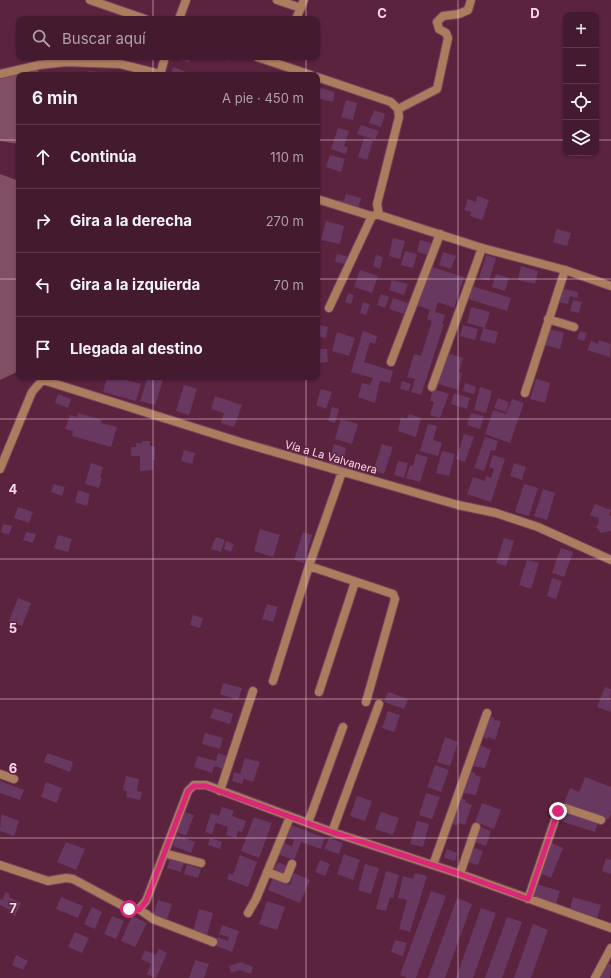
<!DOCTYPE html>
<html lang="es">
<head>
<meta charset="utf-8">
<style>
	:root { --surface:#441a2e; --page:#4e273a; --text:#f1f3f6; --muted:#afa1aa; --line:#5c384a }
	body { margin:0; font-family:Inter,sans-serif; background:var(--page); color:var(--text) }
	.controls { position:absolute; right:12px; top:12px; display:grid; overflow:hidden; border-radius:8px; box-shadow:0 1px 3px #0004 }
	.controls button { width:36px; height:36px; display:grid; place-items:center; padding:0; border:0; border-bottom:1px solid var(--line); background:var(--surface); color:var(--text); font:20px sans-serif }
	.stop { position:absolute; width:12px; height:12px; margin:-9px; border:3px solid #db2777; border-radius:50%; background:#fff }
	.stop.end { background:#db2777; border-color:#fff; box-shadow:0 1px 4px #0008 }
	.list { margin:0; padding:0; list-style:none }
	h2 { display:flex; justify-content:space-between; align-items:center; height:52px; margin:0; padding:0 16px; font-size:17px }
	h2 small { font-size:13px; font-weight:400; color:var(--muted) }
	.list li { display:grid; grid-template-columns:26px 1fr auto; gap:12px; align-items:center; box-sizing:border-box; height:64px; padding:0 16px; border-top:1px solid var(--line) }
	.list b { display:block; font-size:15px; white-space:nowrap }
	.list em { font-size:13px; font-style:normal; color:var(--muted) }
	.icon { flex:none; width:22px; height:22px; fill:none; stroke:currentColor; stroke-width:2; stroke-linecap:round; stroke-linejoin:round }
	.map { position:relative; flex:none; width:611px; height:978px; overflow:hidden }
	.search { position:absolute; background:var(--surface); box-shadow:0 1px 3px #0004; left:16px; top:16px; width:304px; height:44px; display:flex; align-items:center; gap:10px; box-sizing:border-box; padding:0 14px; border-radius:8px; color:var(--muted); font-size:15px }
	.panel { position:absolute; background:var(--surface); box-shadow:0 1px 3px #0004; left:16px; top:72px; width:304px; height:308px; border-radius:8px }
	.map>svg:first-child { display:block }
	.green { fill:#804f64 }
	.building { fill:#683861 }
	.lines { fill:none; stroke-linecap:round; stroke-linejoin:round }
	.minor-casing { stroke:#78435c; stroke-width:10 }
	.tertiary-casing { stroke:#78435c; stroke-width:10 }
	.minor { stroke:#ac7c5f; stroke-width:8 }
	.tertiary { stroke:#ac7c5f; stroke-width:8 }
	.route { stroke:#db2777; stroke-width:5 }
	.grid { fill:none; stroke:#fbd6e5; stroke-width:1; stroke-opacity:0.55 }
	.labels { text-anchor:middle; stroke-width:3; stroke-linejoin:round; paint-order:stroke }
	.street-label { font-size:11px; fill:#fbd6e5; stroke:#5b233e }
	.grid-label { font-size:13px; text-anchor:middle; font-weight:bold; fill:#fbd6e5; stroke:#5b233e; stroke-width:3; stroke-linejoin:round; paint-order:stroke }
</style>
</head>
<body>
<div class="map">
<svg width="611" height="978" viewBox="0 0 611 978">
	<rect width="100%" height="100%" fill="#5b233e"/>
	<path class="green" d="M39,65L38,75H19V144L0,141V74Z
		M0,174L19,181V371L0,380Z"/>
	<path class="building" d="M174,57H191L189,63Z
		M216,57H230L228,61Z
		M173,67L185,71L183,75H171Z
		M88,71L98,72V75H87Z
		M317,87L335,92L333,102L317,98Z
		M346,100L357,103L353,120L341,117Z
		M374,110L385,114L381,127L369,123Z
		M361,125L379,131L375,140L357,134Z
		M338,128L349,131L344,146L348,147L346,154L331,149Z
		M364,138L373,141L367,160L358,157Z
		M330,155L345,159L341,172L326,167Z
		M346,194L361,198L358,210L337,205L338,200L344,201Z
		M477,196L489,200L482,220L470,216L471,212L464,210L468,199L476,202Z
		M326,221L344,226L340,244L321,240Z
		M557,229L571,233L567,246L553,242Z
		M393,238L405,241L400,259L389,256Z
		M420,240L432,243L428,255L417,252Z
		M405,251L417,254L413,268L401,265Z
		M443,252L456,256L451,269L439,265Z
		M337,254L347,256L345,264L335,262Z
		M376,255L383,257L380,269L373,266Z
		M486,255L496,258L489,281L479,278Z
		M429,266L464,277L454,308L438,302L435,312L445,315L442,324H444L421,395L411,392L415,379L407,377L414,354L421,356L432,321L427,319L430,310L416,305Z
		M521,266L538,271L535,284L518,280Z
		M360,270L378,276L372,293L354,287Z
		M496,274L509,278L505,291L492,287Z
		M392,280L408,284L404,295L389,290Z
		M472,286L511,298L507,311L468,299Z
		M559,288L578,292L577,298L570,296L568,304L557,302Z
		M348,293L354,295L351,304L345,302Z
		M381,294L389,297L385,308L377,305Z
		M393,298L408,303L404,314L389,309Z
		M573,300L582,302L579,313L570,311Z
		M363,302L370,304L366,315L360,313Z
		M471,307L490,312L485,328L467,323Z
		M319,325L328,327L326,338L317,336Z
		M463,325L478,329L475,340L460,336Z
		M483,328L498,332L495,344L480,340Z
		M550,329L564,333L560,349L545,345Z
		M363,331L377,336L375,344L370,342L364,362L393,371L390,383L380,381L375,403L358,397L362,383L370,385L373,378L351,372Z
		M580,331L587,333L584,341L577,339Z
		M337,332L355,338L349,356L332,351Z
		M599,340L611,344L610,357L587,350L591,341L598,344Z
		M319,349H327L328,362L319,363Z
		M447,353L463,358L459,372L462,373L458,390L438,384Z
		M107,377H119V378L141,384L136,401L103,392Z
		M148,377H164L155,405L140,401Z
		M536,379L550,383L545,403L530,399Z
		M402,381L411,384L409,391L400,389Z
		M465,383L476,387L474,394L463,391Z
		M184,385L197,389L189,415L176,411Z
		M480,387L492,391L486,413L474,410Z
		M321,389L332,392L326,409L316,405Z
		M433,389L449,394L440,418L430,415L434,402L430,401Z
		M454,393L470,398L467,409L451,404Z
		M58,394L71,399L68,408L55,403Z
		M215,396L242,405L234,427L221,423L224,413L211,409Z
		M498,398L509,402L506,412L494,408Z
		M512,399L524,403L510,443L485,434L493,410L506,414Z
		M332,407L339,409L335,423L328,421Z
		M78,413L102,420L101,423L117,427L111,447L72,436L73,431L65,429L70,415L77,417Z
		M471,413L484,416L480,429L467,425Z
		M409,414L421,418L416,437L398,431L401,417L407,419Z
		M341,419L358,424L352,444L335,439Z
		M428,424L437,426L433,440L442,443L438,456L420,451Z
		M464,434L474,437L465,462L456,459Z
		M485,437L498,441L495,451L491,450L484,471L474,468Z
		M142,441H150V446H155V460H153V470L140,471V456H131V447H136V443H142Z
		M334,444L346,448L342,467L329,464Z
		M382,444L393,447L384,474L373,471Z
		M184,450L195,453L192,464L181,461Z
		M442,451L455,454L449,476L436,473Z
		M416,454L428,457L420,482L406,478L410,465L413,466Z
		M493,455L505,459L491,502L467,494L473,477L485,481L486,476L491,478L494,469L489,467Z
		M398,461L408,463L404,478L394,475Z
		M91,463L103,467L100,477L102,478L99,488L85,484Z
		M514,463L526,467L522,480L510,476Z
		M54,484L65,487L62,496L51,492Z
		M524,484L538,488L529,516L515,512Z
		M543,489L555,493L547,520L534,516Z
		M78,490L90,494L87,506L75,502Z
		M595,504L611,510L609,515L611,516V531L601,533L596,527L599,523L598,518L590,515Z
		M18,507L33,512L29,523L14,518Z
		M3,524L12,526L9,535L1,532Z
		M260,529L280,535L273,557L254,551Z
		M26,532L36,534L33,543L23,540Z
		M303,532L312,535L304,563L294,560Z
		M58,535L72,539L68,552L54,548Z
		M216,537L225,540L221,552L211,549Z
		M504,538L514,541L506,566L496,563Z
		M226,541L234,544L231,552L224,549Z
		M561,548L573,552L564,577L552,573Z
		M527,560L539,563L531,589L519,585Z
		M552,578L562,581L556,599L547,596Z
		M18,598L31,603L22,626L9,621Z
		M267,604L278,607L273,622L262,619Z
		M193,615L203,618L200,628L190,625Z
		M223,683L242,688L238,700L220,694Z
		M605,687L611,689L610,701H611V712L597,707Z
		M388,692L408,699L404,709L384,702Z
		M214,708L233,714L230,724L210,718Z
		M388,711L400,715L394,732L382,728Z
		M488,716L495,718L494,720L501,721L495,740L488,737V739L481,737Z
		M205,733L223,738L220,749L202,744Z
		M445,737L458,742L450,766L437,762Z
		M478,744L491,750L485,768L472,766Z
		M47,753L73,762L70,772L44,762Z
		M218,753L227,756L224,769L214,766L212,773L194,767L198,756L216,761Z
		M245,758L260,762L253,782L244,779L242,784L232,781L234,772L240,774Z
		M435,765L449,770L441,792L427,787Z
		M469,771L475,773V775L481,777L476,795L462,793Z
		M126,776L139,779L137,791L142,792L140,800L126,797L127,791L123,790Z
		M585,777L611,787V814L608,820L564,803L570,788L579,792Z
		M0,781L24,790L20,800L0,793Z
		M46,782L62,788L57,803L41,797Z
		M426,793L440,797L432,819L419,815Z
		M357,796L372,801L365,821L350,816Z
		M459,798L466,800L465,802L472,805L465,825L458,823L457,826L451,823Z
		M482,803L501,810L494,829L475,822Z
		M222,807L234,811L232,816L246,821L242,832L238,831L236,838L226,835L228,827L216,823L212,834L205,832L211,813L219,816Z
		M182,811L194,815L186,836L175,831Z
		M561,811L598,823L595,832L557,820Z
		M381,812L399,818L393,835L375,829Z
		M1,814L19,821L14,836L0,831Z
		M254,817L272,823L259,858L241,851Z
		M417,821L429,824L423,847L410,844Z
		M291,825L325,838L321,849L301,842L294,860L277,854L282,842L292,846L294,840L286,837Z
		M481,827L491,831L486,846L475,842Z
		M177,835L195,842L191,853L173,846Z
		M210,838L222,842L220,849L208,845Z
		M329,838L343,843L339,854L324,849Z
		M66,842L85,849L76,870L57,862Z
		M551,843L563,848L551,878L540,873Z
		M474,848L483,851L478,865L468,862Z
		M447,849L457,853L455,861L444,858Z
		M344,854L360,860L353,880L337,874Z
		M240,855L257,862L248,887L227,879L229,873L233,875Z
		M606,858L611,860V874L602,871Z
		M170,859L184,863L181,872L167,868Z
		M320,860L330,864L325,876L315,872Z
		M278,862L289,867L285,877L273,872Z
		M365,864L379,868L371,894L358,890Z
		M187,865L201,869L198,878L184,874Z
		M386,871L399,875L393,898L390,897L386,911L376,909Z
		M294,873L310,880L300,903L268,890L273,878L290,885Z
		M415,873L427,876L410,932L399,929L407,900L398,898L403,876L413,879Z
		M536,884L560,891L556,904L532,897Z
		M431,891L446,896L416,978H408L400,975Z
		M6,892L10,894L9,897L21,903L15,916L8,913L10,910L0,905V899L2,900Z
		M61,897L83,906L78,918L56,909Z
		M573,897L601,905L597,918L570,909Z
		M457,898L472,904L445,978H428Z
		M158,900L172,904L167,920L153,916Z
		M267,901L285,907L277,930L259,924Z
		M92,907L102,912L95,929L84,924Z
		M481,908L496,913L473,978H456Z
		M199,909L213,913L207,935L193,931Z
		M112,916L124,921L116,939L104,934Z
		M132,916L147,923L135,947L121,941Z
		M507,917L522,922L502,978H485Z
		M533,924L548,930L531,978H514Z
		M222,925L239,931L232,952L214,945L217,937L228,941L229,937L219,934Z
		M75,932L89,938L82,953L68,947Z
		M395,940L407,943L403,956L391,952Z
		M159,949L167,953L156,978L147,974L151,964L141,959L145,950L156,955Z
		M16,955L28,961L23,970L12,965Z
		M195,960L209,964L204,978H189Z
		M241,962L253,967L251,974L240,970L231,973L229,966Z
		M607,963L611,965L610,978H595L596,975L601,977Z"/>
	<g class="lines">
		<g class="minor-casing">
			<path id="minor" d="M277,0L301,8
				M296,19L304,0
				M0,74L39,65L66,62L120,64L160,74
				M160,75L165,57
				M398,109L437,89L448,38L446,33L439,29L437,22L443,16L459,14L468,10L471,0
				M317,199L365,214L372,216L376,215
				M329,308L372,216
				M548,319L574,327
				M391,362L440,234
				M43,380L240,442L458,505L496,513L538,527L611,560
				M432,387L482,248
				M525,393L565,270
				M0,469L32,392L45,377
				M309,566L393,594L395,599L366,702
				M273,681L309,566L342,472
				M319,692L355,582
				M0,774L14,779
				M220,791L253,691
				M308,823L343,727
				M332,832L379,704
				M164,853L201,863
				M0,865L48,881L66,878L73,879L129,909H139L146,901L188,791L194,785H206L332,832L460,874L611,928
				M433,865L487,713
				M267,872L286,879L292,864
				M460,874L476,827
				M528,899L558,811L561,808H565L601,820
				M139,909L153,919L213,942
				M248,913L256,899L290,817
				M595,978L611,948"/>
		</g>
		<g class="tertiary-casing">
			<path id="tertiary" d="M90,0L145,19
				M179,19L186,0
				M257,57L311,75
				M317,77L391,102L398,109L399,117L377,204L379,215L482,248L565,270L611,286"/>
		</g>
		<use href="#minor" class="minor"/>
		<use href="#tertiary" class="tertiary"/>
	</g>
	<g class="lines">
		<path class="route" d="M129,909L139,910L146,901L188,791L194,786H206L332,832L460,874L528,899L558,811"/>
	</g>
	<path class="grid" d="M153,0V19M306,0V19M458,0V978M153,57V75M306,57V75M0,140H19M317,140H566M596,140H611M0,279H19M317,279H611M153,377V978M306,377V978M0,419H611M0,559H611M0,699H611M0,838H611"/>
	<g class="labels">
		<g class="street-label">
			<text transform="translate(331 457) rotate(16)" y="4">Vía a La Valvanera</text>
		</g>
	</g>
	<g class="grid-label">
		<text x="382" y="18">C</text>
		<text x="535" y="18">D</text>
		<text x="13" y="494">4</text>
		<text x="13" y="633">5</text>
		<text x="13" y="773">6</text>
		<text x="13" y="913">7</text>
	</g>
</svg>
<div class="controls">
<button>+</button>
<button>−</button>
<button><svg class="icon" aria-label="locate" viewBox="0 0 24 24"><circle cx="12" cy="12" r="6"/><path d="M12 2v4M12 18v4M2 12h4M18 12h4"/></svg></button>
<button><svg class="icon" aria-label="layers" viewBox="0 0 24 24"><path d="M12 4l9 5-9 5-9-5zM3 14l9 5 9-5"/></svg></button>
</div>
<div class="stop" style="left:129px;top:909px"></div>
<div class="stop end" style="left:558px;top:811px"></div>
<div class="search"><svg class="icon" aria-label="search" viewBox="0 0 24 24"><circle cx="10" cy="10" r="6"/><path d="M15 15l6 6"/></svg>Buscar aquí</div>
<section class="panel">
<h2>6 min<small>A pie · 450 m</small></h2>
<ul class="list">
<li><svg class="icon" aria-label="ahead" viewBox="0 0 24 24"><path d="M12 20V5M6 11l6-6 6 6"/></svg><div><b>Continúa</b></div><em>110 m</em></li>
<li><svg class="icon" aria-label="right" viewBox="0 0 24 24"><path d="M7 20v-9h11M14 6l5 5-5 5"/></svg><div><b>Gira a la derecha</b></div><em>270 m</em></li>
<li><svg class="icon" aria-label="left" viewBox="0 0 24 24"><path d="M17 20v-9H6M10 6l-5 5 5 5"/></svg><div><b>Gira a la izquierda</b></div><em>70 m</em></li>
<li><svg class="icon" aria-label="arrive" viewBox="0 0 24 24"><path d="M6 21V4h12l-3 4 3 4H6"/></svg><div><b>Llegada al destino</b></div></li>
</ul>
</section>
</div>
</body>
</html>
